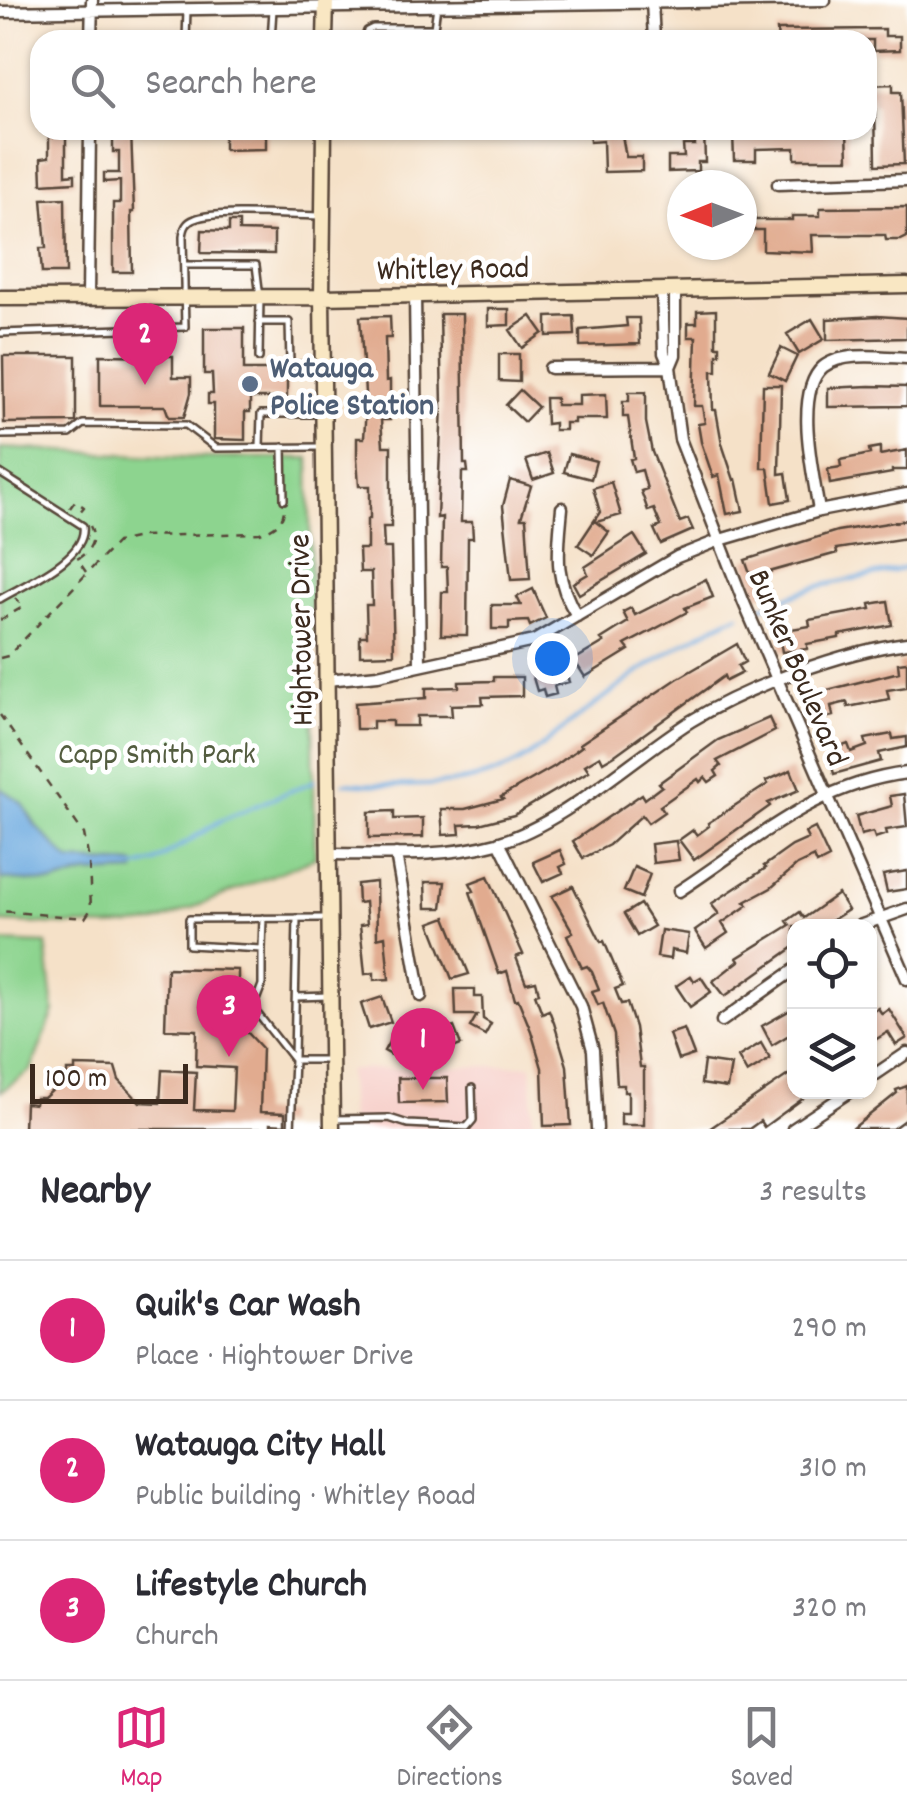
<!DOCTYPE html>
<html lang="en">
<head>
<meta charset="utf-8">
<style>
	:root { --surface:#fff; --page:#f2f2f3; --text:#2b2b33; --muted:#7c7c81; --line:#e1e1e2; --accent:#db2777 }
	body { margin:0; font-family:Dekko,sans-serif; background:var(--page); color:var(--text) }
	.controls { position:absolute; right:30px; bottom:30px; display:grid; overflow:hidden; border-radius:20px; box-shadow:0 2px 8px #0004 }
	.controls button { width:90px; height:90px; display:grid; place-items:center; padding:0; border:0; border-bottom:2px solid var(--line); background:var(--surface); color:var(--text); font:50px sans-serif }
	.compass { position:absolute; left:667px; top:170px; width:90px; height:90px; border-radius:50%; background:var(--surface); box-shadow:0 2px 8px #0004; rotate:269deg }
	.scale { position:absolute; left:30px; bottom:25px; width:158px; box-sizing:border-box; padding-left:10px; border:5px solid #3b2a1e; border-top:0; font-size:28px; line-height:35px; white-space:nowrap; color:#3b2a1e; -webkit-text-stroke:8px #fff; paint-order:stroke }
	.you { position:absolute; left:552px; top:658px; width:35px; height:35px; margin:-25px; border:8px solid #fff; border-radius:50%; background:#1a73e8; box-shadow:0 0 0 15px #1a73e833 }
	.badge { display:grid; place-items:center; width:65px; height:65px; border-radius:50%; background:var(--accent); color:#fff; font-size:32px; font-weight:700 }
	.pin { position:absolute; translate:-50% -82px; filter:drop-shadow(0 2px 5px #0008) }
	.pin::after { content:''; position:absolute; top:52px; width:35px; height:30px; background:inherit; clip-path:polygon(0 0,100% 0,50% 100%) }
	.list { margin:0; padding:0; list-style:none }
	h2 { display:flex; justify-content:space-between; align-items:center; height:130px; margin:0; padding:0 40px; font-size:42px }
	h2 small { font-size:32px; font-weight:400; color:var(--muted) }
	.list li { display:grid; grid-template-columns:65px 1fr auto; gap:30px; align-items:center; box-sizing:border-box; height:140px; padding:0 40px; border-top:2px solid var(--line) }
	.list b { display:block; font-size:38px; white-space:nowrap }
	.list p { margin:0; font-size:32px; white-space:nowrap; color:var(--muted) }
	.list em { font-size:32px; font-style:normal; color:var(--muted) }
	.icon { flex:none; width:55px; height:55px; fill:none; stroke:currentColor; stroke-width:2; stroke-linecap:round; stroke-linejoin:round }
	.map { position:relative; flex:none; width:907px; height:1129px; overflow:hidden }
	.search { position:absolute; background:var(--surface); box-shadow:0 2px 8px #0004; left:30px; right:30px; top:30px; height:110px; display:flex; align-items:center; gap:25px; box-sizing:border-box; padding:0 35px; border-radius:30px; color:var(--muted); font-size:38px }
	.sheet { height:550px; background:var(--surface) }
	nav { display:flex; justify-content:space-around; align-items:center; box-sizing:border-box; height:140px; border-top:2px solid var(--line); background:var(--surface); font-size:28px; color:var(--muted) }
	nav a { display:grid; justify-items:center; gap:5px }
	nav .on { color:var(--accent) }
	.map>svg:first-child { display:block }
	.built { fill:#f7d0ca }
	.green { fill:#8dd48f; stroke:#647f56; stroke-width:2.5 }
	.water { fill:#6daadf; stroke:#546a7e; stroke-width:2.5 }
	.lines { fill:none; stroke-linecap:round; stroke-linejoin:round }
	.stream { stroke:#6daadf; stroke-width:4 }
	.building { fill:#e1ab8f }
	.lane-casing { stroke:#574538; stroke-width:10 }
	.street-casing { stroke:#574538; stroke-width:15 }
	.secondary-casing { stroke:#574538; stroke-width:19 }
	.path { stroke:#574538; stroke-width:2.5; stroke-dasharray:8 8; stroke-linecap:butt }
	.lane { stroke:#fff; stroke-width:5 }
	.street { stroke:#fff; stroke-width:10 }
	.secondary { stroke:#f9e7c3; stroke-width:14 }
	.service-dot { fill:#5c6f8a; stroke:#fff; stroke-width:4 }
	.labels { text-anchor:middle; stroke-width:9; stroke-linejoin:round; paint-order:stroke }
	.street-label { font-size:32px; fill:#3b2a1e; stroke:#fff }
	.service-label { font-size:32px; font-weight:bold; fill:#4e5e75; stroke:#fff; text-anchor:start }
	.park-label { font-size:32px; fill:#545d40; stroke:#fff }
</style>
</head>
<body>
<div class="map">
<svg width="907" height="1129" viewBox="0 0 907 1129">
	<rect width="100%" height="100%" fill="#fff"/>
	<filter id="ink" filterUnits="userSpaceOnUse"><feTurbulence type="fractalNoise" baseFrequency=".01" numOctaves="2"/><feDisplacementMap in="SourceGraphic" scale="20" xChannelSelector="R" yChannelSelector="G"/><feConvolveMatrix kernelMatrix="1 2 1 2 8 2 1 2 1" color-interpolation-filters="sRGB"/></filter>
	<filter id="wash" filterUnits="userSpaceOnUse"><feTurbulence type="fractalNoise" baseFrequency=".0048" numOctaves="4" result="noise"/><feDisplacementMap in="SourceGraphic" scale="40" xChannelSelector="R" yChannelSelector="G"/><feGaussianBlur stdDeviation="2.25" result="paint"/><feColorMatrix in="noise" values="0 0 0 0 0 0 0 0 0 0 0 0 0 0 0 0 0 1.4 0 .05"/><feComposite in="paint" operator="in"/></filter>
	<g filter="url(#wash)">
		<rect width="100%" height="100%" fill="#f5e1c8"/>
		<path class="built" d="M531,1065L533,1129H350L348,1070Z"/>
		<path class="green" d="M0,448L199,458H309L315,858L155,923L109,927L0,922Z
			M0,942L46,944L54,1011L31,1070L0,1092Z"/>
		<path class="water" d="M0,788L22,803L36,826L70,861L135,864V872L86,874L53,883L0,879Z"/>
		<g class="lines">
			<path class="stream" d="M753,610L815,587L907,568
				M344,783C404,787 477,791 529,756C594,706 663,647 739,615
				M133,868L155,862L220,821L314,781"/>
		</g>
		<g id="blocks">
			<path class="building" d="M885,29V36H900V50L873,51V40H778L777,30Z
				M893,84V92H901L904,164L876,165L875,104H871V96H867V85Z
				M49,130H66V175L75,174V182L42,184L41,158L49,157Z
				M113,130H131L134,212H131L132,272H113V203H120V181L104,182V173H119V152H113Z
				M224,130H266V149L224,150Z
				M589,130H621L626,157H642V171L604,172L603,141L590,142Z
				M695,130H704L705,162H698V171L668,172V157H684L683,145H695Z
				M765,130L847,131L848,159H795V148L756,149V160H734L733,133H765Z
				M65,198L66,273H42L40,248H46L42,199Z
				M907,207V237L901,240H886L885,235H812L813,252L763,250V230H742V212H754L755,220H792V216H820V208Z
				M229,222H239V231L274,232V254L201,253L202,230L229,231Z
				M488,309H509V325L488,326Z
				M716,310V346H720V354H717V371H712L713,410H716L722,444L734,480L736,479L743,511L727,514L719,475L713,477L701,442L698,424L705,423L702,406H694L696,337H688V323H697V311Z
				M440,314H462L464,464H467L468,472H462L461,522H472L473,538H468L467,635H441L442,592H448L447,567H441L442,517L437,518L442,406Z
				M390,316L391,338H385L386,381L390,380V420H381L383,446H391V527H383L384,548H391L394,654L360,655V636H367L366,605H372L371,572H360L359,549H367V519H370V486H359L357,458V438H364L366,408L360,317Z
				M531,316L543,333L522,348L510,330Z
				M574,316L575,335L547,336V317Z
				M877,316L907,318V338L827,340V319Z
				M626,318H639L640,344L580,346V330L627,326Z
				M812,319L824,339L799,354L787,334Z
				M204,328H244V370H287V398H250V412H245V440L214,439V404H208V394H213L212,374H204Z
				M781,348L797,356L785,381L769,373Z
				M499,354H519V382L499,381Z
				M100,355L173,356V377H191V393L184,417H169L165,406H100Z
				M3,356H76V422L4,423Z
				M763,385H781L779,474L786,473L790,500L773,503L768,468H761Z
				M869,386L907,387V406L828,407V388Z
				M520,390L538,407L524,422L506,405Z
				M629,392H646V422L652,452L680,522L688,519L693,530L661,544L654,529L661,526L654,509L648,511L641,491L647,489L642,470L634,472L630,459L634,458L628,417H623V401H629Z
				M606,394L607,419H574V423H565V430H554V423L546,424L545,398H556V405H579V395Z
				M880,447V455L907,450V470H892V473L830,484L828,469L841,467L840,460L870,454L869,449Z
				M547,453L554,473L533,480L526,460Z
				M569,454L596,461L591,479L564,472Z
				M510,480L531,486L521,518H526L530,579L511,580L503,506Z
				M611,482L621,515L596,522L609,532L593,555L578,545L600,512L593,488Z
				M907,520V538L836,549L837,553L765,573L771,592L758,596L745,560L837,531Z
				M634,535L646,554L579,594L573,583L588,574L585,567Z
				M706,579L713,597L685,608L687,612L625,645L629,650L585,677L574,660L604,642L601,639L628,622L623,612L631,608L635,615Z
				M533,589L546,618L530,626L528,621L509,622V629H492V605H521L517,597Z
				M888,601L892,625L839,635V638L807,644V649L782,652L779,635L785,634V630L810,626L809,620L871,609L870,604Z
				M737,644L745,662L738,666L742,673L726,681L724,676L615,755L603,762L600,756L585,765L589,771L514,815L479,824L459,825L460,834L443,835L441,809H465L503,799L501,797L555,766L582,746L580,744L677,679Z
				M907,662V687L887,690L889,699L848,707L847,702L831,706L833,716L810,721L804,696L899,672L898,663Z
				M563,664L569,682L554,686L556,694L545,697L543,689L537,691L532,674Z
				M494,677H522V696L482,697L483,704L451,705L452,716H417V726H392V721H373V729H356L355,703L426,698V688L459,687V682L494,681Z
				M769,718L775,731L717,761L721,766L715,771L718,776L709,782L705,777L700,782L698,779L660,806L664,812L648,823L642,815L609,845L583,858L573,841L642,794L645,799L662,786L659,783L718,740Z
				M892,734L893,739L907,737V747L879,753L881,761L834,774L830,759L837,756L834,749L848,744L851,752L867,746L865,739Z
				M791,770L799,790L768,803L770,806L694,860L679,840L693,830L697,835L709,826L708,823L768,784L766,781Z
				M904,794L907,827L886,830L887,834L875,838L873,832L861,835L856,816L892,806L890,796Z
				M394,811V819L423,818V837L369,838V812Z
				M815,828L829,858L817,864L814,857L797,865L771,888L745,902L748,905L722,923L728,933L706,948L695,931L719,914L711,904L766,868L764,866L792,846L808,839L805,833Z
				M676,841L679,860L653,863L651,844Z
				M560,850L566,864L560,867L563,873L543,882L533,862Z
				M634,867L650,874L641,898L624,891Z
				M907,871V889L887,892L883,875Z
				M488,876L523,954L516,957L526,983L536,981L539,993L535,994L542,1013L549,1010L554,1023L567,1066L571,1125L544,1126L542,1068L531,1031L518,999L515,1000L507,971L499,974L470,892L474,891L470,883Z
				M376,882L377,938L385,936L389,979L374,980V973L365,974L360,925L367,924L365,902L358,903L357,884Z
				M425,882H445L442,908H426Z
				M573,886L601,942L604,941L623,986L615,989L621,1004L627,1003L635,1027L640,1067H644V1125H621V1113H628V1092H624V1085H617L614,1035L603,1003L598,1005L592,991L599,989L592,972L587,966L582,968L567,935L573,932L552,896Z
				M838,894L848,910L823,926H794V947L725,996L713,981L739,961L737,958L790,925L787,921L800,912L804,918Z
				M640,904L654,926L637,936L624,914Z
				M446,917L469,974L452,979L430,923Z
				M661,930L689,934L686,953L671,950L670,959L657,957Z
				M167,968L238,970V1032H247L262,1048L260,1112L285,1113V1125L270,1124V1129H24L25,1103L35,1104L36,1098H44L67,1077V1071H75V1066L115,1067L119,1080L140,1102L160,1103L162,1070L196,1072L194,1110L232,1111L234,1068L196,1066L197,1030L165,1029Z
				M691,976L694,981L701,977L711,992L690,1007L676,986Z
				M455,989H475V997H482L483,1019L491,1024L485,1035L470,1027L477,1015H456Z
				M382,997L391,1022L369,1029L361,1004Z
				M794,1008V1032L772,1045L762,1026Z
				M878,1008L882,1014L889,1009L907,1038L896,1045L888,1032L870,1043V1013Z
				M398,1026L411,1034L407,1040L416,1045L406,1063L384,1051Z
				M454,1027L461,1045L437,1054L430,1034Z
				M684,1029L694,1055L678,1060L669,1034Z
				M761,1043L770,1059L747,1073L738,1057Z
				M704,1061L731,1065L727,1088L701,1084Z
				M794,1071V1092H812L764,1127L760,1121L749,1129H709Z
				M398,1078H447L448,1102L399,1103Z
				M907,1086V1118L892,1129H852L897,1093L896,1090Z"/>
		</g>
	</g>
	<g filter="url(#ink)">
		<use href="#blocks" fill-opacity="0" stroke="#574538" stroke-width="2.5"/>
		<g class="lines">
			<g class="lane-casing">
				<path id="lane" d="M186,40L187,10
					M271,40L273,9
					M364,40L367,31L373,28H434L437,6
					M185,265H256L260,297L259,358
					M259,322H289L290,365L319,364
					M0,333L185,327L183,237C184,228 186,222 195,219C215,210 296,216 323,216
					M0,435L70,434L83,424L186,425L216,448L321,447
					M260,447L261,414H321
					M283,447L284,500
					M0,473L83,526C88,558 25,584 0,599
					M262,949L263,918
					M296,997L328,996
					M294,1057L297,918
					M294,1060L253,1008L262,985V949L189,945V919L328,918
					M335,1119L389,1118L408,1124L467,1127L473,1120L472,1088
					M291,1129L294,1060H327"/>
			</g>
			<g class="street-casing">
				<path id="street" d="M652,1L654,40
					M0,12L825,0
					M91,40L92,0
					M778,184L907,180
					M662,289L664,353L670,367L680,439L744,603L907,979
					M415,295L420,665
					M88,297L90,130
					M670,367L675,355V289
					M550,368L670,367
					M562,508C558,552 553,577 577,616
					M819,511C814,477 793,393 823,367C842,351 884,357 907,358
					M327,680L378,675L534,641L677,557L720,540L819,511L907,494
					M499,842L581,1006L593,1050L597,1129
					M329,854C385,854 442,858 497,843C565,823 631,759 691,721C747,687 843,651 907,643
					M396,854L421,996
					M679,891C756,841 812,785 907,773
					M859,926L907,909
					M722,1021L794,970
					M870,1078L907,1053
					M793,1129L849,1092"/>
			</g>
			<g class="secondary-casing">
				<path id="secondary" d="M325,40L326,0
					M324,130L322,297L332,1129
					M0,298L322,297L907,285"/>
			</g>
			<path class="path" d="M70,508L75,501L84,507L79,513
				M86,572L77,559C90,552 97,539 90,526
				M0,620L23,607L15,598
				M0,658L8,656L117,542L143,536L260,533C273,529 284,523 284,508
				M0,715L84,834L89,861L91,909L85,918L0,911"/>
			<use href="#lane" class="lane"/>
			<use href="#street" class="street"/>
			<use href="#secondary" class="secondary"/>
		</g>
	</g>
	<circle class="service-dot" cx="250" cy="384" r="10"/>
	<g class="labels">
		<g class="street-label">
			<text transform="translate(453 267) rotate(-1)" y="11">Whitley Road</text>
			<text transform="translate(299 630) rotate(-91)" y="11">Hightower Drive</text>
			<text transform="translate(800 667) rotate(67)" y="11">Bunker Boulevard</text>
		</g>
		<g class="service-label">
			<text x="270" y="377">Watauga<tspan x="270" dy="37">Police Station</tspan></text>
		</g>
		<g class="park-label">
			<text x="157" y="763">Capp Smith Park</text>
		</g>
	</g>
</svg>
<div class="controls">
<button><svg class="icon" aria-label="locate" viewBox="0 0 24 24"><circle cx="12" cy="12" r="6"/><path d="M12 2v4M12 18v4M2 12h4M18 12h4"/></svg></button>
<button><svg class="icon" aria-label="layers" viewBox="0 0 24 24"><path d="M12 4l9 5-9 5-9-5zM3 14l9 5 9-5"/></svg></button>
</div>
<svg class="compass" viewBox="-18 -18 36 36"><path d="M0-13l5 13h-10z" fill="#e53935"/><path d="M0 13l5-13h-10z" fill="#7c7c81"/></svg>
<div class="scale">100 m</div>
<div class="you"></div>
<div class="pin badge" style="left:423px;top:1090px">1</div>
<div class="pin badge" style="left:145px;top:385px">2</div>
<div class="pin badge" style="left:229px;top:1057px">3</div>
<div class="search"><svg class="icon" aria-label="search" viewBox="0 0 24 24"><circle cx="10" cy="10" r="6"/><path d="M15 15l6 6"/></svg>Search here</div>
</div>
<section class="sheet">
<h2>Nearby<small>3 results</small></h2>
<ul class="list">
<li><span class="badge">1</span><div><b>Quik's Car Wash</b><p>Place · Hightower Drive</p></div><em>290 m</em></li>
<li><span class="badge">2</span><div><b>Watauga City Hall</b><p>Public building · Whitley Road</p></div><em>310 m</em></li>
<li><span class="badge">3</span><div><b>Lifestyle Church</b><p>Church</p></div><em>320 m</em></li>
</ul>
</section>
<nav>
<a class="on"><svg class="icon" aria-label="map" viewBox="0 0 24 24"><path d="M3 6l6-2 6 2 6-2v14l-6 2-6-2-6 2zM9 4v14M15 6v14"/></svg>Map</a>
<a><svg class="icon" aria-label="directions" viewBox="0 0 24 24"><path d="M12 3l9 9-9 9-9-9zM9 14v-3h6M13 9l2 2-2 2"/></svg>Directions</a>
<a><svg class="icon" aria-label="saved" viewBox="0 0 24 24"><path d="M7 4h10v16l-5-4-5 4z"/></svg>Saved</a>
</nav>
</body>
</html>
